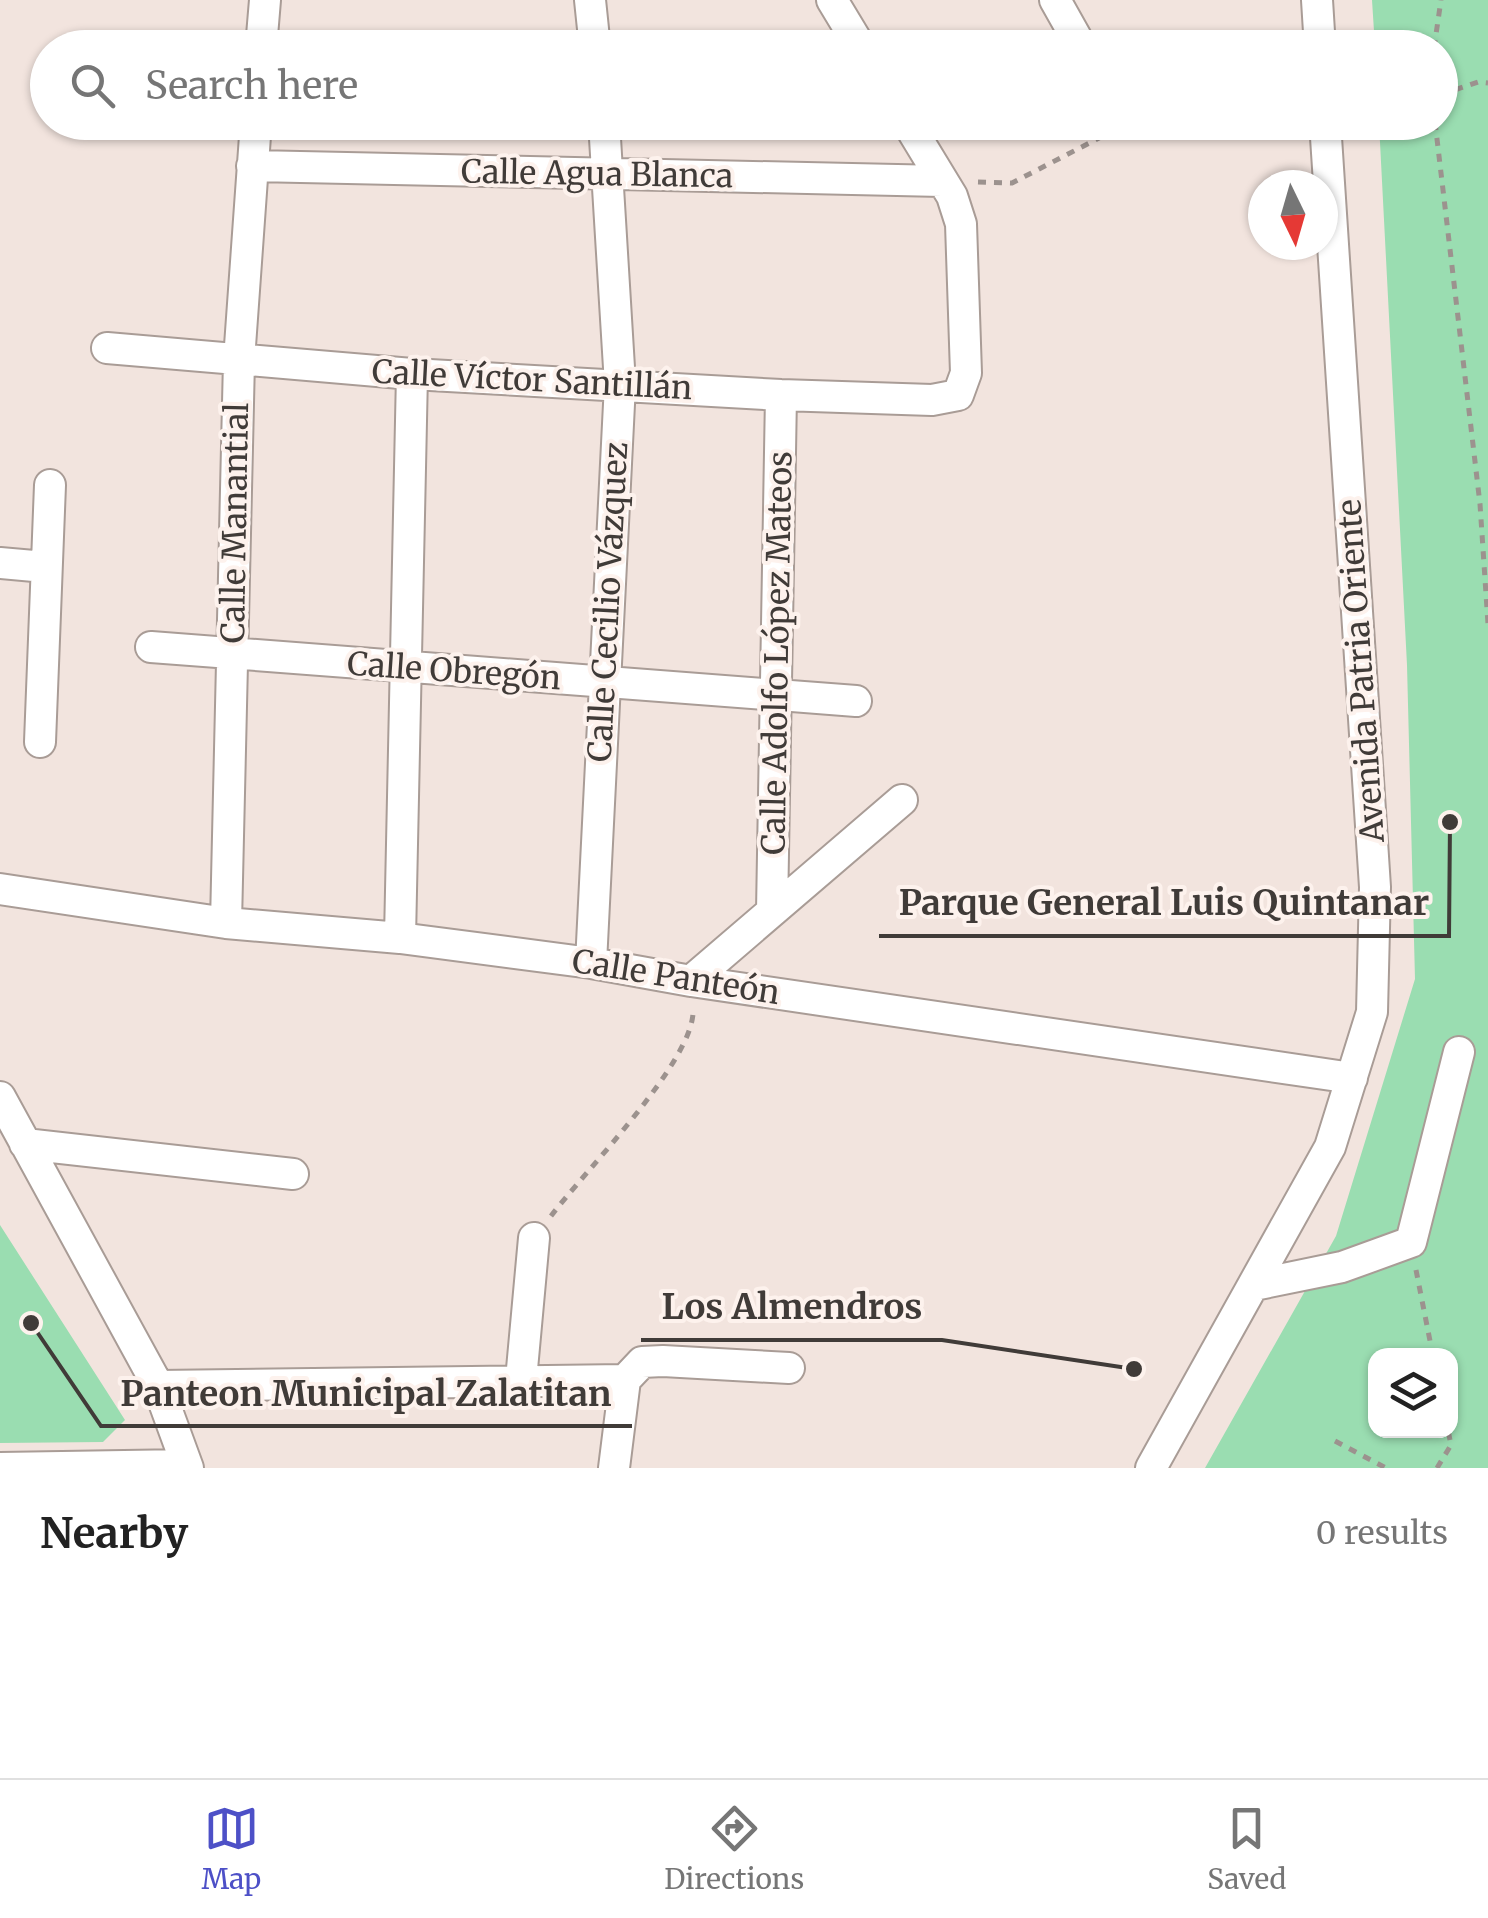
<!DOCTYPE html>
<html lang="en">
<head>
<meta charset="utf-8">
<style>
	:root { --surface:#fff; --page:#f6f6f6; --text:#222; --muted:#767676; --line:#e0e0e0; --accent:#4d50c7 }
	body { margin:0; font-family:Merriweather,serif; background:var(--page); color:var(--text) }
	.controls { position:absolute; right:30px; bottom:30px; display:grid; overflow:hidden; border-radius:20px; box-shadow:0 2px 8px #0004 }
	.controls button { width:90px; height:90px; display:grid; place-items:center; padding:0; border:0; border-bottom:2px solid var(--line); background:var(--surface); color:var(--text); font:50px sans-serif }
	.compass { position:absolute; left:1248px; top:170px; width:90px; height:90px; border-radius:50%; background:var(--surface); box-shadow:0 2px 8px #0004; rotate:175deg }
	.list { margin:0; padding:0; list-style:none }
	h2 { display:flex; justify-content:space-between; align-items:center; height:130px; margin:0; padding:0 40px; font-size:42px }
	h2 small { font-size:32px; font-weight:400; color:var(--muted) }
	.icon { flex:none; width:55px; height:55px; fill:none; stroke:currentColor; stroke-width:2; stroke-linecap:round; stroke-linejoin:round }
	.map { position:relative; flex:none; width:1488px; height:1468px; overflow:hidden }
	.search { position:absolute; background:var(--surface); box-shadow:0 2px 8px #0004; left:30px; right:30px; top:30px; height:110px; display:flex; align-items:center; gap:25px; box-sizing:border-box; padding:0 35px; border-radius:55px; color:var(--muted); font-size:38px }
	.sheet { height:310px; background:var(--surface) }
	nav { display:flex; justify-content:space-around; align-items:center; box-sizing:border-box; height:140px; border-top:2px solid var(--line); background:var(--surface); font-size:28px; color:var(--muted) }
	nav a { display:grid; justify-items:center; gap:5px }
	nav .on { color:var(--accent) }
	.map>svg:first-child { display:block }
	.green { fill:#9addb1; fill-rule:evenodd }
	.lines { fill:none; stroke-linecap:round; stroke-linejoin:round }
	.minor-casing { stroke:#a99c96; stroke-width:34 }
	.path { stroke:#9c928e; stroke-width:5; stroke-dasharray:8 8; stroke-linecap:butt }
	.minor { stroke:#fff; stroke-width:30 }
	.labels { text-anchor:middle; stroke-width:8; stroke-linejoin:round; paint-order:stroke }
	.street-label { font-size:32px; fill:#403b38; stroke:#fdf2ed }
	.leader { fill:none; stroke:#403b38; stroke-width:4 }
	.callout-dot { fill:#403b38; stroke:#fdf2ed; stroke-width:4 }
	.callout-label { font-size:35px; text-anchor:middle; font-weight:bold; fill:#403b38; stroke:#fdf2ed; stroke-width:8; stroke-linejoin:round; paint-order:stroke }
</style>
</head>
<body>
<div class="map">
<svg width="1488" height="1468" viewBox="0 0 1488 1468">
	<rect width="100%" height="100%" fill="#f2e4de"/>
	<path class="green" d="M1372,0H1488V1468H1205L1336,1236L1415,979L1407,665L1379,123L1440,122V48L1375,47ZM1376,1356H1450V1430H1376Z
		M0,1225L125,1420L103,1442L0,1443Z"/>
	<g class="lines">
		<g class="minor-casing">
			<path id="minor" d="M590,0L595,48
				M832,0L861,48
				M1055,0L1082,48
				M1317,0L1320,48
				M261,48L265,0
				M1125,122H1247
				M252,166L942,181
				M107,348L412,374L781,395L932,400L958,395L966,373L961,224L952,196L907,122
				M0,563L45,567
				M151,647L856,701
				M40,742L50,485
				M0,889L226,923L400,938L591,963L691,981L1352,1078
				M772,911L781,395
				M226,923L239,360L256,122
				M400,938L412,374
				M591,963L620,384L604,122
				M691,981L902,800
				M0,1097L158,1386L188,1468
				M25,1144L293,1174
				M1254,1285L1342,1267L1411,1242L1459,1052
				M521,1380L534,1238
				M158,1386L625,1380L642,1362L663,1361L789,1368
				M0,1468L186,1465
				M614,1468L625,1380
				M1151,1468L1330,1147L1372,1012L1375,887L1325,122"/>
		</g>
		<path class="path" d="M1434,48L1441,0
			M1440,95L1478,82L1488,83
			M1435,122L1480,504L1488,624
			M978,182L1012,183L1101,137
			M551,1216C584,1172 695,1060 693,1010
			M1416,1270L1433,1356
			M1335,1441L1386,1468
			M1437,1468L1451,1445L1448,1430"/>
		<use href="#minor" class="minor"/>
	</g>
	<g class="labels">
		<g class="street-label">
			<text transform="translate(597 174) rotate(1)" y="11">Calle Agua Blanca</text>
			<text transform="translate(532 380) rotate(3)" y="11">Calle Víctor Santillán</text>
			<text transform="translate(235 523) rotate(-89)" y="11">Calle Manantial</text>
			<text transform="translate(608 602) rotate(-87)" y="11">Calle Cecilio Vázquez</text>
			<text transform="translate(777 653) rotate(-89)" y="11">Calle Adolfo López Mateos</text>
			<text transform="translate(454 671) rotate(4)" y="11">Calle Obregón</text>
			<text transform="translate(1361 671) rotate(-94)" y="11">Avenida Patria Oriente</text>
			<text transform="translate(676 977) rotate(9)" y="11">Calle Panteón</text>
		</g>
	</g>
	<path class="leader" d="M1450 822L1449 936H879M1134 1369L942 1340H641M31 1323L101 1426H632"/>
	<g class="callout-dot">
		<circle cx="1450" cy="822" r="10"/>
		<circle cx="1134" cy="1369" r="10"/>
		<circle cx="31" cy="1323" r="10"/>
	</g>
	<g class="callout-label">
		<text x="1164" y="915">Parque General Luis Quintanar</text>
		<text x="792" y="1319">Los Almendros</text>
		<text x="366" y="1406">Panteon Municipal Zalatitan</text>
	</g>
</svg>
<div class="controls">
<button><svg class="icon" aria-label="layers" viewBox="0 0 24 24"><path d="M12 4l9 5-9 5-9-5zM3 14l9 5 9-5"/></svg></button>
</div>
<svg class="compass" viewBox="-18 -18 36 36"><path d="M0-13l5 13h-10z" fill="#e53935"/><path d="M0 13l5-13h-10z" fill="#767676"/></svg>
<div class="search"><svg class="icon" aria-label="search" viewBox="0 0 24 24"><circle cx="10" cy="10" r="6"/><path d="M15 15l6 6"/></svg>Search here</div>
</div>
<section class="sheet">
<h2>Nearby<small>0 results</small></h2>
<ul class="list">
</ul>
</section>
<nav>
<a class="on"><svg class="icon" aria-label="map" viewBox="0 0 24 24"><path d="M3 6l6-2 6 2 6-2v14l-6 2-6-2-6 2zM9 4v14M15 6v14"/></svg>Map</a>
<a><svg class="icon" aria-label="directions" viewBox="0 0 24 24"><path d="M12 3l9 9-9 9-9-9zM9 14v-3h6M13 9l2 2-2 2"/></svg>Directions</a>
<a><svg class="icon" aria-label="saved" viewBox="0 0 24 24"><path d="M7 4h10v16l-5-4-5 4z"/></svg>Saved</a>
</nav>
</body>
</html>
